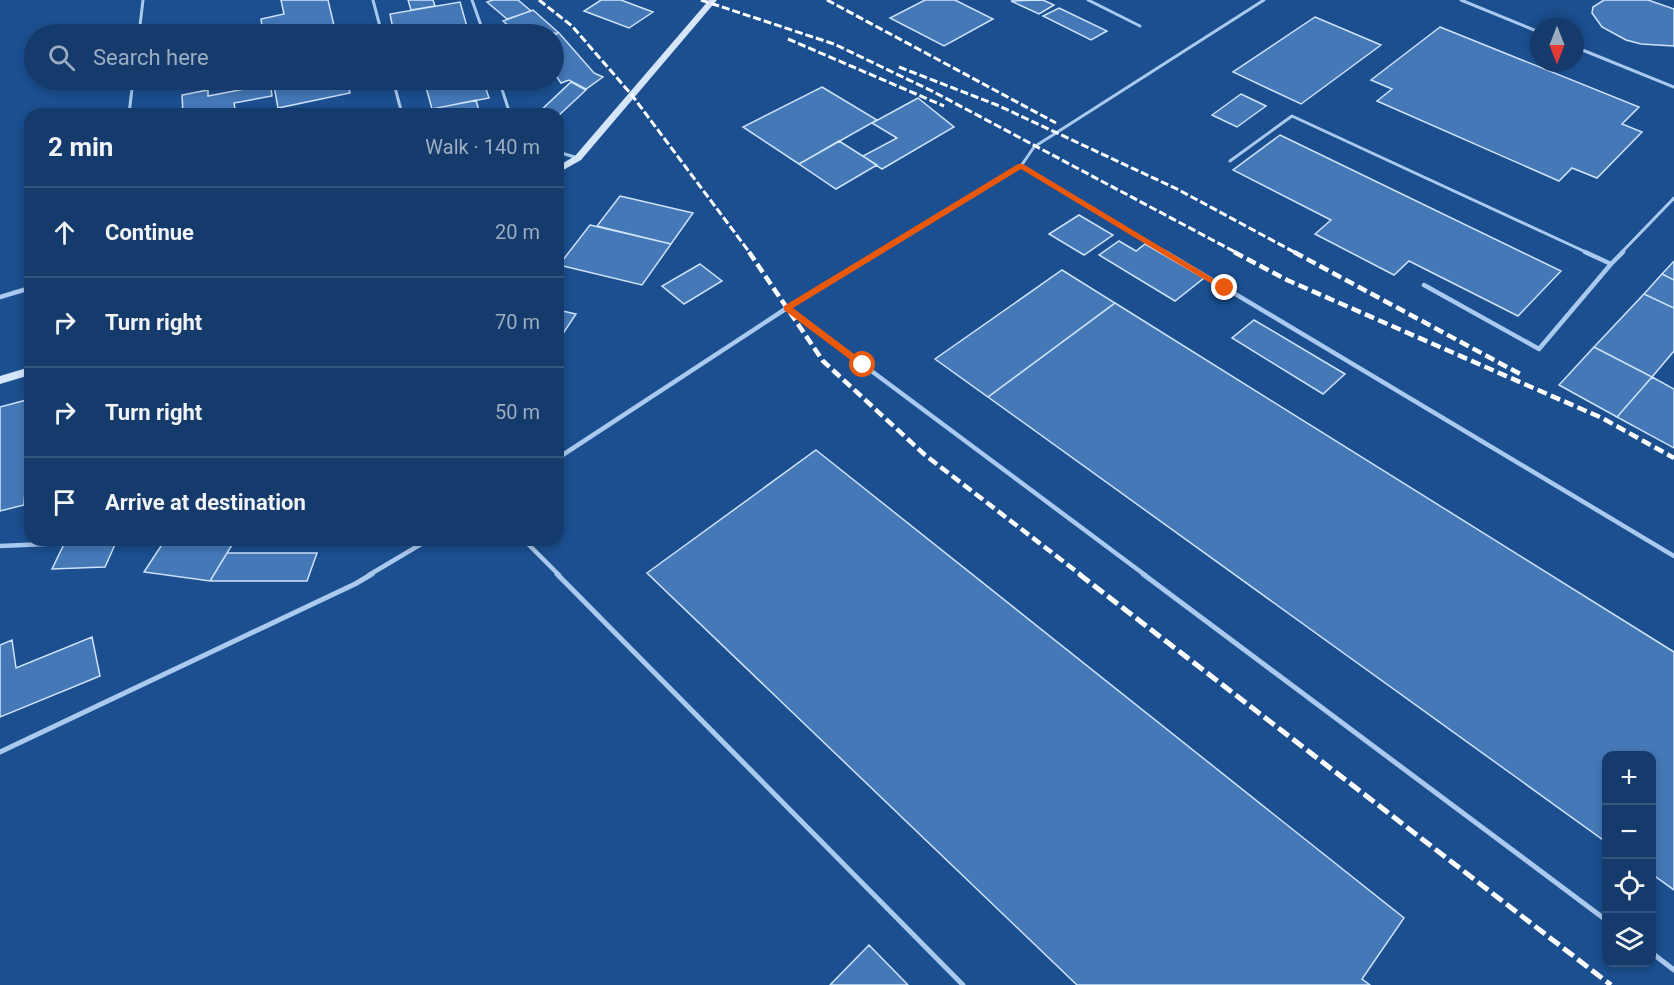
<!DOCTYPE html>
<html lang="en">
<head>
<meta charset="utf-8">
<style>
	:root { --surface:#143b6b; --page:#214673; --text:#f1f3f6; --muted:#9dadc1; --line:#33557e }
	body { margin:0; font-family:Roboto,sans-serif; background:var(--page); color:var(--text) }
	.controls { position:absolute; right:18px; bottom:18px; display:grid; overflow:hidden; border-radius:12px; box-shadow:0 3px 9px #0003 }
	.controls button { width:54px; height:54px; display:grid; place-items:center; padding:0; border:0; border-bottom:2px solid var(--line); background:var(--surface); color:var(--text); font:30px sans-serif }
	.compass { position:absolute; left:1530px; top:18px; width:54px; height:54px; border-radius:50%; background:var(--surface); box-shadow:0 3px 9px #0003; rotate:180deg }
	.stop { position:absolute; width:18px; height:18px; margin:-14px; border:4px solid #ea580c; border-radius:50%; background:#fff }
	.stop.end { background:#ea580c; border-color:#fff; box-shadow:0 2px 6px #0008 }
	.list { margin:0; padding:0; list-style:none }
	h2 { display:flex; justify-content:space-between; align-items:center; height:78px; margin:0; padding:0 24px; font-size:26px }
	h2 small { font-size:20px; font-weight:400; color:var(--muted) }
	.list li { display:grid; grid-template-columns:39px 1fr auto; gap:18px; align-items:center; box-sizing:border-box; height:90px; padding:0 24px; border-top:2px solid var(--line) }
	.list b { display:block; font-size:22px; white-space:nowrap }
	.list em { font-size:20px; font-style:normal; color:var(--muted) }
	.icon { flex:none; width:33px; height:33px; fill:none; stroke:currentColor; stroke-width:2; stroke-linecap:round; stroke-linejoin:round }
	.map { position:relative; flex:none; width:1674px; height:985px; overflow:hidden }
	.search { position:absolute; background:var(--surface); box-shadow:0 3px 9px #0003; left:24px; top:24px; width:540px; height:66px; display:flex; align-items:center; gap:15px; box-sizing:border-box; padding:0 21px; border-radius:33px; color:var(--muted); font-size:22px }
	.panel { position:absolute; background:var(--surface); box-shadow:0 3px 9px #0003; left:24px; top:108px; width:540px; height:438px; border-radius:18px }
	.map>svg:first-child { display:block }
	.building { fill:#4478b7; stroke:#cfe3fa; stroke-width:1.5 }
	.lines { fill:none; stroke-linecap:round; stroke-linejoin:round }
	.lane-far2 { stroke:#a9c9ee; stroke-width:3 }
	.lane-far1 { stroke:#a9c9ee; stroke-width:4.5 }
	.lane { stroke:#a9c9ee; stroke-width:5 }
	.secondary { fill:#d6e6fa; fill-rule:evenodd }
	.rail-far2 { stroke:#fff; stroke-width:3; stroke-dasharray:8 3; stroke-linecap:butt }
	.rail-far1 { stroke:#fff; stroke-width:4.5; stroke-dasharray:10 4.5; stroke-linecap:butt }
	.rail { stroke:#fff; stroke-width:5; stroke-dasharray:13 5; stroke-linecap:butt }
	.route { fill:#ea580c }
</style>
</head>
<body>
<div class="map">
<svg width="1674" height="985" viewBox="0 0 1674 985">
	<rect width="100%" height="100%" fill="#1b4f8f"/>
	<path class="building" d="M281,0H328L336,34H263L261,19L284,14Z
		M408,0H433L435,6L411,10Z
		M493,0H518L531,11L507,19L487,2Z
		M601,0H621L653,12L629,28L584,11Z
		M925,0H955L993,19L944,46L890,18Z
		M1043,0L1054,5L1039,14L1011,1Z
		M1604,0H1648L1674,9V46L1641,44L1626,40L1602,27L1592,13L1593,7Z
		M460,2L469,34H413L411,25L393,29L390,14Z
		M1059,8L1107,31L1091,40L1043,16Z
		M533,10L559,33L518,34L503,21Z
		M1315,17L1381,45L1301,104L1233,72Z
		M1440,27L1639,107L1622,124L1642,132L1597,178L1572,168L1559,181L1377,101L1392,89L1371,80Z
		M559,33L594,73L603,77L586,89L569,80L561,83L554,73V35Z
		M270,80L272,96L234,103L236,114H183L182,95L208,90V96L245,89V84Z
		M273,80H347L350,93L278,108Z
		M424,80H483L489,98L432,109Z
		M571,82L586,90L558,116L537,114Z
		M822,87L877,120L799,164L743,127Z
		M1241,94L1266,106L1237,127L1212,115Z
		M918,98L954,127L882,169L863,156L897,138L872,123Z
		M476,100L480,114H433L432,109Z
		M1280,135L1561,271L1518,316L1409,261L1394,275L1315,234L1331,220L1233,170Z
		M839,141L877,165L836,189L799,164Z
		M620,196L693,213L671,244L597,226Z
		M1079,215L1113,235L1084,255L1049,234Z
		M590,225L671,244L642,285L559,265Z
		M1119,241L1136,251L1145,244L1204,278L1175,301L1099,255Z
		M1674,261V280L1662,274Z
		M700,264L722,281L684,304L662,286Z
		M1062,270L1115,303L988,397L935,359Z
		M1662,274L1674,280V308L1644,294Z
		M1644,294L1674,308V351L1652,377L1594,347Z
		M1115,303L1674,652V890L1652,874V756H1606V842L988,397Z
		M558,310L576,314L558,341Z
		M1254,320L1345,374L1323,394L1232,338Z
		M1594,347L1652,377L1617,417L1559,385Z
		M1652,377L1674,389V448L1617,417Z
		M30,399V489L25,490L24,505L0,511V407Z
		M816,450L1404,918L1362,979L1370,985H1077L647,573Z
		M66,540H117L105,567L52,569Z
		M165,540H235L210,581L144,572Z
		M227,553H317L307,581H210Z
		M92,637L100,676L0,717V645L12,640L16,668Z
		M869,945L908,985H830Z"/>
	<g class="lines">
		<path class="lane-far2" d="M373,0L382,34
			M472,0L484,34
			M1088,0L1140,26
			M1461,0L1539,32
			M139,34L143,0
			M1575,47L1674,87
			M393,80L402,114
			M499,80L510,114
			M129,114L133,80
			M558,152L578,158
			M1230,161L1292,116L1588,253
			M1021,166L1034,147L1264,0
			M877,253L1021,166L1167,253
			M1621,253L1674,198"/>
		<path class="lane-far1" d="M1165,252L1674,556
			M1585,252L1611,264L1623,252
			M1424,285L1539,349L1611,264
			M0,297L30,288
			M787,308L879,252
			M558,458L787,308L1145,575
			M524,540L559,575
			M0,546L46,544
			M369,575L428,540"/>
		<path class="lane" d="M557,574L963,985
			M1143,574L1606,920
			M0,752L355,584L372,574
			M1652,953L1674,970"/>
		<path class="secondary" d="M709,0H717L581,160L558,173V166L575,156Z
			M30,367V375L0,384V376Z"/>
		<path class="rail-far2" d="M539,0L572,26L631,94L750,253
			M701,0L834,44L930,90L1237,253
			M827,0L1056,123
			M788,39L944,106
			M899,67L997,105L1177,189L1296,253"/>
		<path class="rail-far1" d="M749,252L823,361L925,455L1081,575
			M1234,252L1287,280L1602,418L1674,458
			M1294,252L1522,375"/>
		<path class="rail" d="M1079,574L1611,985"/>
	</g>
	<path class="route" d="M1018,164H1023L1229,288L1222,290L1021,169L793,308L866,363V367H860L784,310V306Z"/>
</svg>
<div class="controls">
<button>+</button>
<button>−</button>
<button><svg class="icon" aria-label="locate" viewBox="0 0 24 24"><circle cx="12" cy="12" r="6"/><path d="M12 2v4M12 18v4M2 12h4M18 12h4"/></svg></button>
<button><svg class="icon" aria-label="layers" viewBox="0 0 24 24"><path d="M12 4l9 5-9 5-9-5zM3 14l9 5 9-5"/></svg></button>
</div>
<svg class="compass" viewBox="-18 -18 36 36"><path d="M0-13l5 13h-10z" fill="#e53935"/><path d="M0 13l5-13h-10z" fill="#9dadc1"/></svg>
<div class="stop" style="left:863px;top:365px"></div>
<div class="stop end" style="left:1225px;top:288px"></div>
<div class="search"><svg class="icon" aria-label="search" viewBox="0 0 24 24"><circle cx="10" cy="10" r="6"/><path d="M15 15l6 6"/></svg>Search here</div>
<section class="panel">
<h2>2 min<small>Walk · 140 m</small></h2>
<ul class="list">
<li><svg class="icon" aria-label="ahead" viewBox="0 0 24 24"><path d="M12 20V5M6 11l6-6 6 6"/></svg><div><b>Continue</b></div><em>20 m</em></li>
<li><svg class="icon" aria-label="right" viewBox="0 0 24 24"><path d="M7 20v-9h11M14 6l5 5-5 5"/></svg><div><b>Turn right</b></div><em>70 m</em></li>
<li><svg class="icon" aria-label="right" viewBox="0 0 24 24"><path d="M7 20v-9h11M14 6l5 5-5 5"/></svg><div><b>Turn right</b></div><em>50 m</em></li>
<li><svg class="icon" aria-label="arrive" viewBox="0 0 24 24"><path d="M6 21V4h12l-3 4 3 4H6"/></svg><div><b>Arrive at destination</b></div></li>
</ul>
</section>
</div>
</body>
</html>
